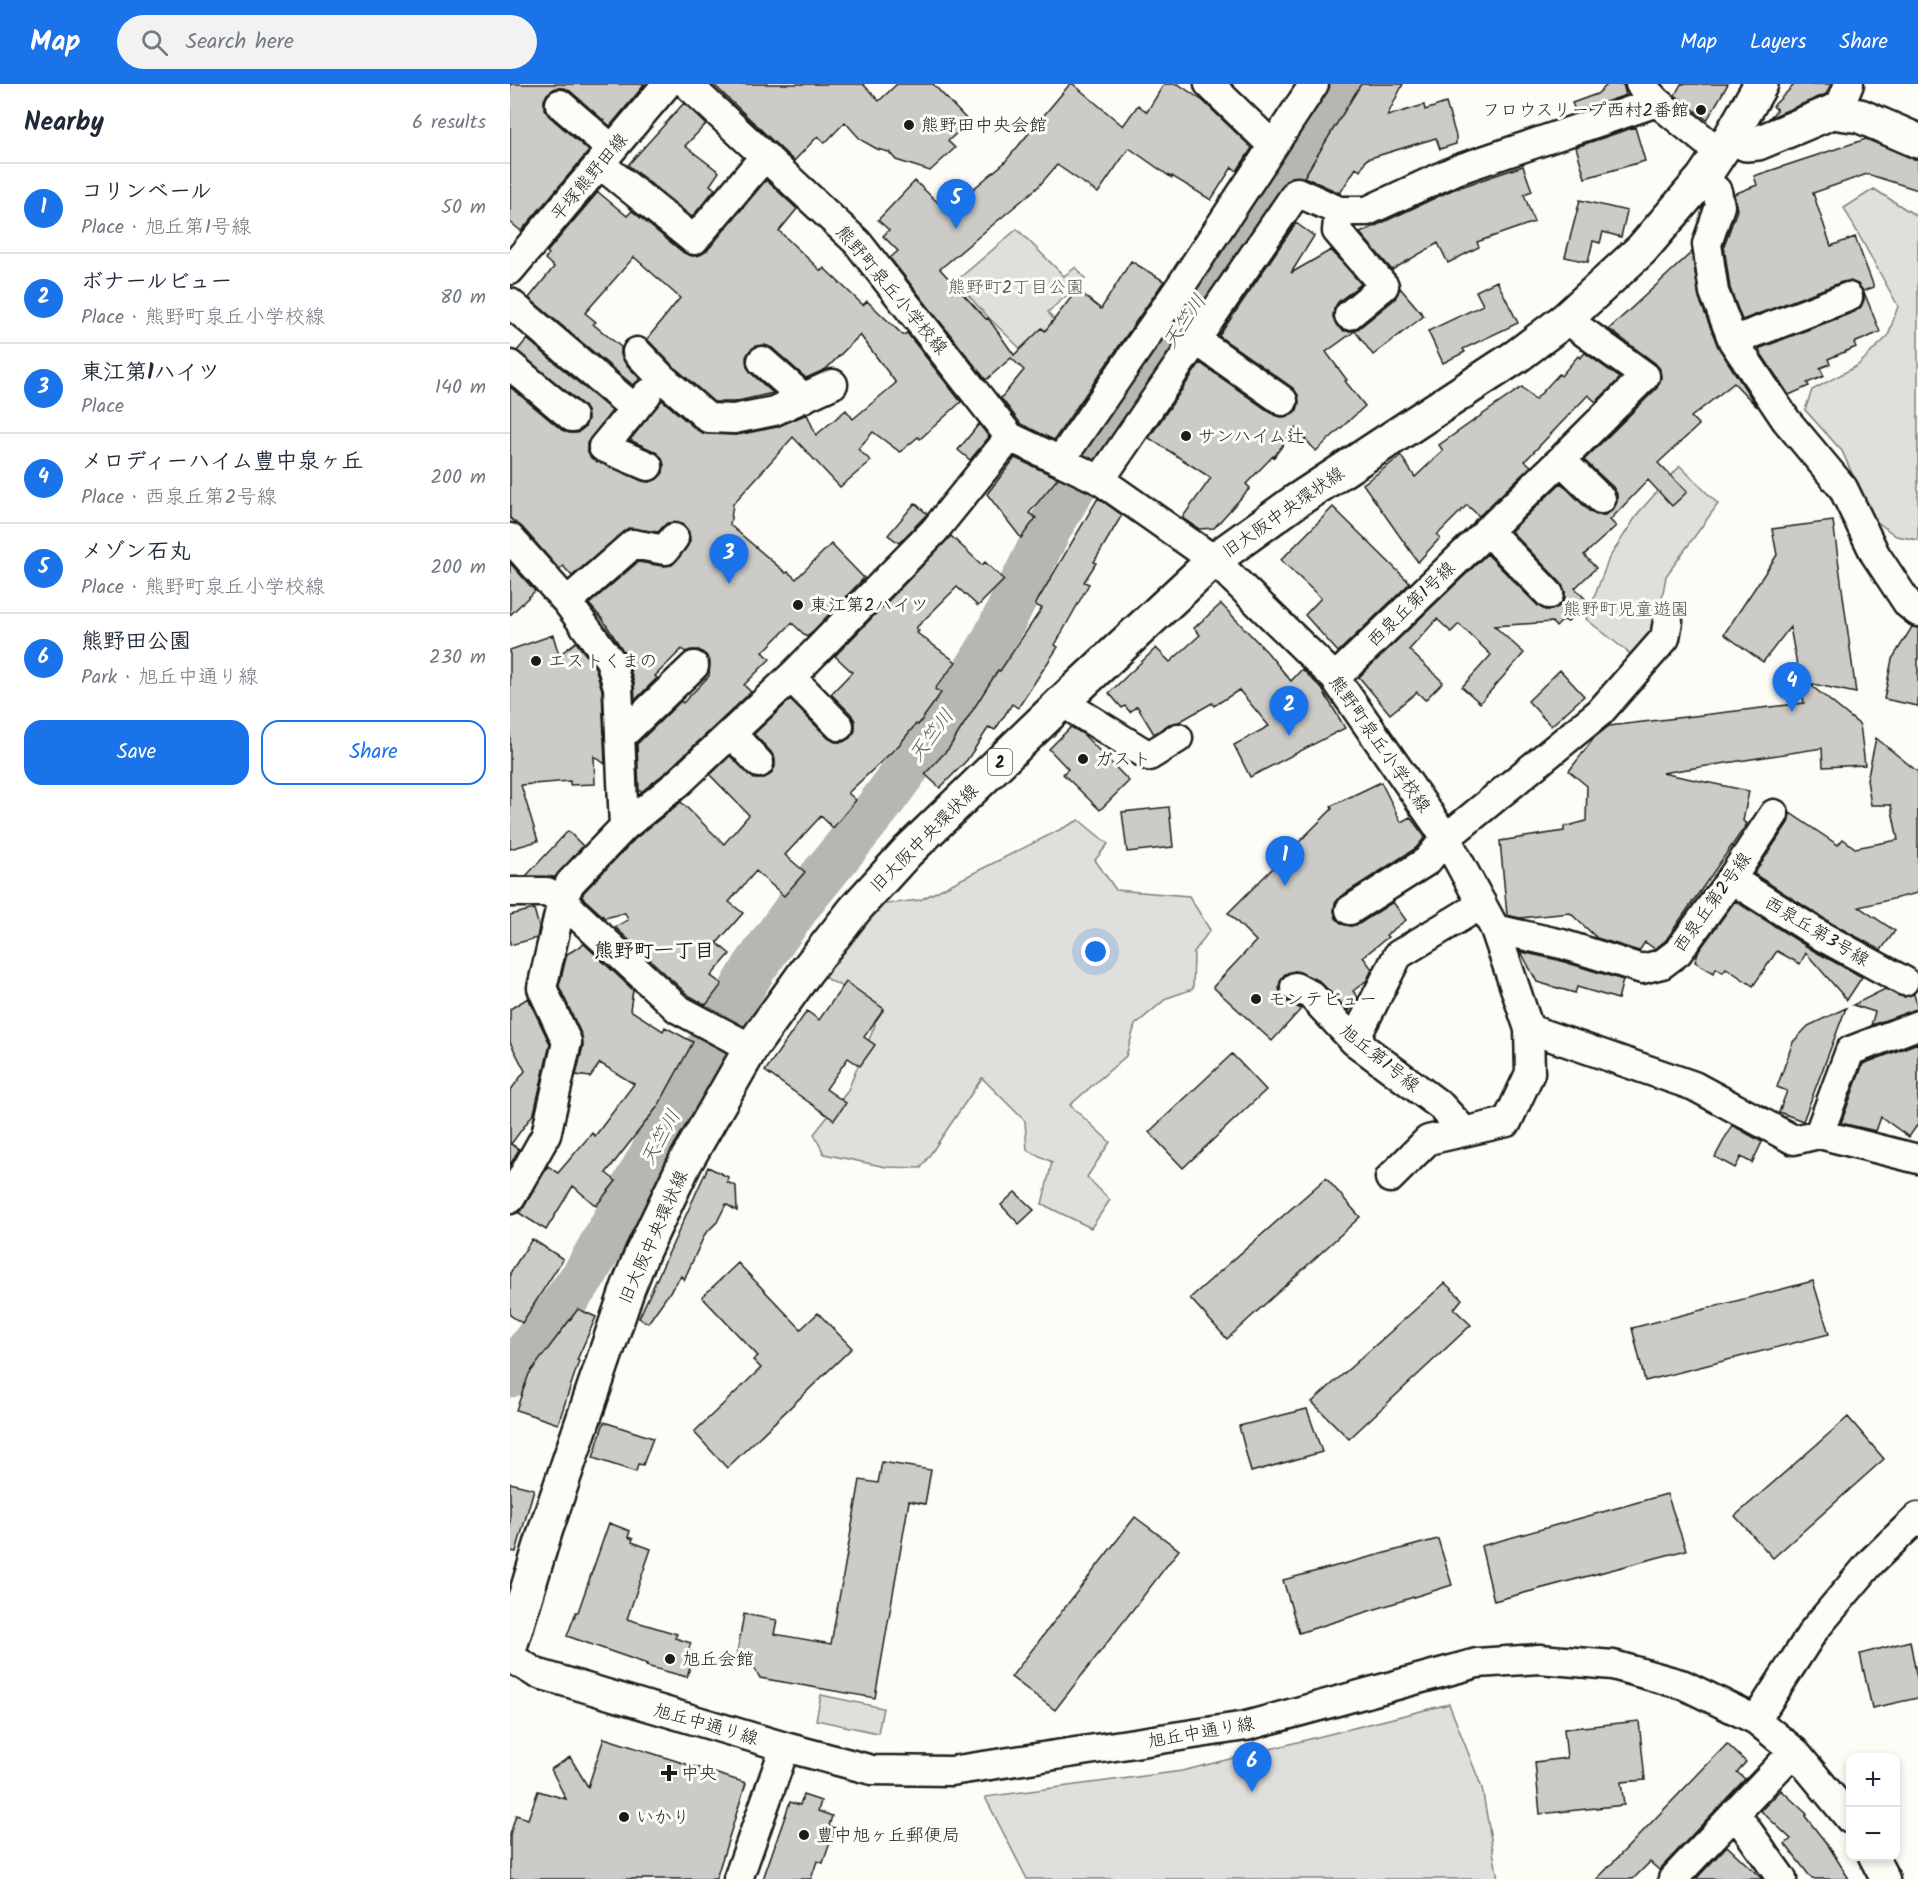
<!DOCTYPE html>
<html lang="en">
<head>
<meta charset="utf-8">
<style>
	:root { --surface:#fff; --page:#f2f2f3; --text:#1f2937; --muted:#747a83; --line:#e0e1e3; --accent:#1a73e8 }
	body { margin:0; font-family:Kalam,"Klee One",sans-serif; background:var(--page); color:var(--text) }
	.controls { position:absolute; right:18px; bottom:18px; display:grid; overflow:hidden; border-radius:12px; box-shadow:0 3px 9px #0003 }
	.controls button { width:54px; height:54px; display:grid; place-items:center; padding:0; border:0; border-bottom:2px solid var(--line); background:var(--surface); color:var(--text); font:30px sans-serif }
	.you { position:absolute; left:586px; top:868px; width:21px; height:21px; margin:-15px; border:4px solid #fff; border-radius:50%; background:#1a73e8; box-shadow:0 0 0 9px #1a73e833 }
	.badge { display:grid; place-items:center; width:39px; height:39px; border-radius:50%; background:var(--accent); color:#fff; font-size:20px; font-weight:700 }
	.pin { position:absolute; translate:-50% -50px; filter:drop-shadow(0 2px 3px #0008) }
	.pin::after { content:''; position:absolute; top:32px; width:21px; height:18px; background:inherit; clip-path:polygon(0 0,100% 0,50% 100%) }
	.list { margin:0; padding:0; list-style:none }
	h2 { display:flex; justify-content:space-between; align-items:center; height:78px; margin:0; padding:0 24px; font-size:26px }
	h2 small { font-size:20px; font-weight:400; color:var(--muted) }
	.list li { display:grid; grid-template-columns:39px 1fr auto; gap:18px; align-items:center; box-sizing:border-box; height:90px; padding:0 24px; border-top:2px solid var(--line) }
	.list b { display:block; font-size:22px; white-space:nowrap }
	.list p { margin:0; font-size:20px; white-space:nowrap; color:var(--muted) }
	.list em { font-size:20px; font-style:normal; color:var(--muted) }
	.actions { display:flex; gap:12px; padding:18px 24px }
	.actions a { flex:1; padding:14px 0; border:2px solid var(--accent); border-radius:18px; text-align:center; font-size:21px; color:var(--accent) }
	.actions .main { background:var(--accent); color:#fff }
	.icon { flex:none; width:33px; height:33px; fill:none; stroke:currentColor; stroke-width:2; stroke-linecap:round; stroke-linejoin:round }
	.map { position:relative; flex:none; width:1408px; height:1795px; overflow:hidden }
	header { display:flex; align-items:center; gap:36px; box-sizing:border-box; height:84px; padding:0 30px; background:var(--accent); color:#fff }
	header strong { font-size:28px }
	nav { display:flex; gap:33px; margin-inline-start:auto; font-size:21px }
	.search { width:420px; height:54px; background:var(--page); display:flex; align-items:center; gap:15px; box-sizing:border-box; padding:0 21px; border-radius:33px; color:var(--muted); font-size:22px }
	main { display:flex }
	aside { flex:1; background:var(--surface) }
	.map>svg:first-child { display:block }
	.green { fill:#e0dfdb; stroke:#7e7e7c; stroke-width:1.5 }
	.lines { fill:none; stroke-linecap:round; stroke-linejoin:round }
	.river { stroke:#b7b6b2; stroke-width:45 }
	.building { fill:#cccbc8; stroke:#1c1c1c; stroke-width:1.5 }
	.minor-casing { stroke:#1c1c1c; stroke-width:33 }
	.major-casing { stroke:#1c1c1c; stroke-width:38 }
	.minor { stroke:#fdfcf7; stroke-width:28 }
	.major { stroke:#fdfcf7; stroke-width:33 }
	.poi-dot { fill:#1c1c1c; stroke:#fdfcf7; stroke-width:2 }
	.labels { text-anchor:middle; stroke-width:6; stroke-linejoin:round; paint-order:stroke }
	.shield { fill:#fdfcf7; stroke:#605f5e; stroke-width:1.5 }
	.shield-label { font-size:16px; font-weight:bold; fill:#1c1c1c }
	.poi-label { font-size:18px; fill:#1c1c1c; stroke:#fdfcf7; text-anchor:start }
	.street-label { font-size:18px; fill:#1c1c1c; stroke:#fdfcf7 }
	.park-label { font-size:18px; fill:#575655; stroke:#fdfcf7 }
	.water-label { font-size:20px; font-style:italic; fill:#5a5a58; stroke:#fdfcf7 }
	.neighbourhood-label { font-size:20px; font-weight:bold; fill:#1c1c1c; stroke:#fdfcf7 }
</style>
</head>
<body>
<header>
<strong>Map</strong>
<div class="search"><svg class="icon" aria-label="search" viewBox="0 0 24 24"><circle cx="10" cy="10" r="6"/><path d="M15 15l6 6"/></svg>Search here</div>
<nav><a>Map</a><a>Layers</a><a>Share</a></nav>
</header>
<main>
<aside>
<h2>Nearby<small>6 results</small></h2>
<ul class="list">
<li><span class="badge">1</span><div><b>コリンベール</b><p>Place · 旭丘第1号線</p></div><em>50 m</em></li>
<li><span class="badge">2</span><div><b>ボナールビュー</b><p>Place · 熊野町泉丘小学校線</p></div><em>80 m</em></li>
<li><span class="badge">3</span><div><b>東江第1ハイツ</b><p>Place</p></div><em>140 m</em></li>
<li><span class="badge">4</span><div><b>メロディーハイム豊中泉ヶ丘</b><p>Place · 西泉丘第2号線</p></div><em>200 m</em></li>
<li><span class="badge">5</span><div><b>メゾン石丸</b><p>Place · 熊野町泉丘小学校線</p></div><em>200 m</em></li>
<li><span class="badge">6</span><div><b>熊野田公園</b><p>Park · 旭丘中通り線</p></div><em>230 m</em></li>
</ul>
<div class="actions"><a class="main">Save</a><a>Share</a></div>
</aside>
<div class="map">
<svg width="1408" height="1795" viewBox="0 0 1408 1795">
	<rect width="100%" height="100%" fill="#fdfcf7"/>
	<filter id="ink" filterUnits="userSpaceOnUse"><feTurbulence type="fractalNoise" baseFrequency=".0167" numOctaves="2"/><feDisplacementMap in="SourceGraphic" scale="12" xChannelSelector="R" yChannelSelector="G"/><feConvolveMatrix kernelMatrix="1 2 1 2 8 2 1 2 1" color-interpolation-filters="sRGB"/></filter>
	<g filter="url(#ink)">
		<path class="green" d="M1364,105L1408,133V456L1386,452L1362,434L1332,367L1295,326L1302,306L1347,282L1378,252L1388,222L1334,124Z
			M507,145L554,192L566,183L575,195L538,228L557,253L528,282L474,229L446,197Z
			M1170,382L1208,420L1156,492L1147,543L1124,573L1076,535L1099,474L1129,428Z
			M569,736L598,760L585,776L606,806L679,812L700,846L684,868L683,905L657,914L625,941L616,972L560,1021L600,1058L577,1093L600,1116L581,1144L532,1120L542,1078L517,1066L515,1037L472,994L411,1084L376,1083L314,1070L304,1050L337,1008L365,941L355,915L310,891L366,821L410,816Z
			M311,1611L373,1624L368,1649L306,1636Z
			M939,1620L972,1704L988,1795H517L475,1713L672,1687Z"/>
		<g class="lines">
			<path class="river" d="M0,1291L75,1190L157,1043L204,953L244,884L291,818L369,722L454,606L482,560L540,443L578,378L726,160L827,0"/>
		</g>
		<path class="building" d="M0,0H135L100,42L60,7L54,4H45L37,10L34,16V25L39,32L79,67L11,147L0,138Z
			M203,0H353L369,17L387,0H423L459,38L438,57L445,64L420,87L386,76L379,68L367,65L351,56L335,38L315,59L308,52L284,77Z
			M560,0H563L613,42L628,21L637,28L654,0H668L693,17L742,64L727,87L722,83L701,116L662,92V94L619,64L588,109L547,81L528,103L430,185L476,235L478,234L504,271L532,244L535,247L567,206L591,225L621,177L654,197L544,356L511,340L491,314L514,286L501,274L476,296L380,174L388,167L373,152L379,146L368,136L405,97L437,127L494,79Z
			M851,0H893L877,32L914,21L915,26L936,19L946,52V60L930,65L926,54L857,75L850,87L846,84L830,109L794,93Z
			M1098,0H1113L1116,11L1066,28L1062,19L1087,10Z
			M1171,0H1218L1197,36L1165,11Z
			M1285,0H1321L1316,10L1259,34L1267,26L1263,22Z
			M174,19L196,40L175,62L209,88L200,101L205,105L182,133L118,81Z
			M1125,43L1135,77L1075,94L1066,63Z
			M1356,55L1401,74L1408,75V106L1357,90L1303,109L1321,162L1345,153L1364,203L1353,207L1348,200L1340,197L1332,198L1232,236L1220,204L1214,162L1227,126L1224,110L1247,101L1244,92Z
			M1013,82L1022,107L1014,110L1024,138L967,158L969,163L938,179L928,159L882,186L850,149L942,106Z
			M256,96L287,125L269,147L311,187L314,184L353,221L357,217L393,251L397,249L451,318L410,355L408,353L390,368L363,348L348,365L361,377L330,403L283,353L223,420L220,441L276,489L278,488L286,495L321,460L354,494L297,553L282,539L253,568L260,575L234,601L241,608L156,688L131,708L129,706L127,660L171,617L173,619L199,592L200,578L196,571L189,566H181L175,568L172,565L145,592L147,594L125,616L124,599L116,571L93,536L79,520L128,478L152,482L162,481L177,463L180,457L179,448L173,441L165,438L157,439L148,448L118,444L62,492L53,482L49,485L12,443L0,434V303L52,346L59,349H67L75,343L78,335L77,327L73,321L7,267L17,255L102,327L77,359V367L81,374L132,397L139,398L147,395L153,389L154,381L151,373L144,367L120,356L152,316L187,346L197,350L227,351L267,343L297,330L306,351L336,326L343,335L386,299L350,251L316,285L296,294L262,264L255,261L246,262L240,266L236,273L237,283L241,289L263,309L223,318H204L162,281L137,255L170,214L124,173L75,229L86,238L83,240L111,263V271L115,279L130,295L123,301L19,214L44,183L35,175L39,170L37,168L88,108L117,132L122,127L174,169L182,172L190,171L197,167Z
			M1070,116L1117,127L1111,153L1093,148L1090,159L1083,157L1078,178L1055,173Z
			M786,139L804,152L781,189L821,166L851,200L828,218L824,225L823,234L827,242L834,247H842L849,244L885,215L890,204L914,232L863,271L845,247L816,268L837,296L835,297L855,322L806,367L785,344L764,373L763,372L736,400L740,404L704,444L689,445L672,434L701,394L639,354L690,279L764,331L771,333L779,332L787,326L789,319L788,311L783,304L709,252Z
			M1182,168L1189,214L1208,263L1247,323L1224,299L1181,333L1189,341L1148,379L1177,408L1162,422L1138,396L1100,436L1106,442L1074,471L1086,484L1065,504L1078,518L1057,538L1054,535L1046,543L1042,538L984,542L1014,569L970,619L952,603L981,571L949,540L941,548L927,535L899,566L933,598L915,616L907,608L880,630L849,593L977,470L1028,522L1035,526H1042L1051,521L1055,515V507L1051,499L1001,447L1051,399L1079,427L1086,431H1095L1103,426L1107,418V410L1103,403L1074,376L1147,304L1151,295L1150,285L1145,279L1099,245Z
			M987,197L1008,239L953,265L955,268L933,279L918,247L973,221L966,207Z
			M1354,208L1370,248L1344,259L1346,263L1318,275L1320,280L1310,284L1314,292L1297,299L1299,302L1279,311L1248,265L1344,228L1351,223L1354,216Z
			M1075,269L1110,294L1086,318L1078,311L1015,377L1021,382L969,432L957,421L927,451L930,454L908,478L853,400L891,372L905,393L933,367L929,361L1012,303L1025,316L1049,290L1051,292L1068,272L1070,274Z
			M469,340L479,353L460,376L448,366Z
			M505,374L548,394L519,429L526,434L511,454L477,410Z
			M588,414L612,431L584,478L586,479L574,498L579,500L545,561L548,563L508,624L502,620L485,646L479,643L457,676L430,704L415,690L439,664L488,586L490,587L532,524L525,521Z
			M405,419L417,430L389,459L378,451Z
			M823,423L900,499L828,568L795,531L811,514L771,476Z
			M1323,437L1346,609L1298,599L1350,641L1355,681L1313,683L1312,664L1152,689L1239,707L1233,737L1237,740L1156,856L1145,865L1135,858L1129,867L1087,854L1060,829L1010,834L997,831L990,757L1054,747V743L1076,737L1077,702L1059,687L1084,654L1099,642L1294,619L1280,543L1253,578L1214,550L1267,471L1262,445Z
			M441,452L472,481L475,478L494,496L468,522L447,503L406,544L409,547L407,549L446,578L425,605L431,609L408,641L406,640L389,661L338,709L346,716L323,744L311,732L275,771L295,788L274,812L246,787L219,818L233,829L207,859L220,870L201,892L212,900L196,921L178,911L105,843L118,836L115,829L95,834L72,813L74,808L125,755L171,718L214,760L239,731L200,691L220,672L244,695H252L260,691L265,683V675L261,668L244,650L280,616L318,654L325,658H333L340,654L345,647V637L341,630L321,610L342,588L325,572Z
			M0,479L25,507L0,531Z
			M711,520L757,568L781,597L792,585L812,605L835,644L740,693L724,661L759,642L729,606L704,622L702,619L669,638L659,640L644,650L627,622L620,628L615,622L612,624L599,609L646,564L660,578L690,551L684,544Z
			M1402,543L1408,544V622L1374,615L1382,575Z
			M43,551L49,571L66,558L85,583L92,606L95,680L84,672L85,700L60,701V697L11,701L28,757L0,765V566Z
			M1050,586L1074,612L1041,642L1018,617Z
			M561,643L573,650L619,697L590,726L553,690L558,685L539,665Z
			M1366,654L1408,688V809L1349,823L1385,847L1371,866L1321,839L1244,790L1278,739L1280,729L1328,761L1333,755L1345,764L1388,756L1381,721H1361L1357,696Z
			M871,698L891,738L900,733L915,753L906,764L831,812L825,819L824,827L826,834L832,840L841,842L849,840L883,818L896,836L876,851L878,853L853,873L862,885L857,896L843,907L848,913L839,927L808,896L785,887L775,890L771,895L769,903L771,912L778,918L791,925L762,957L703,903L746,857L718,829L822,725L821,722Z
			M659,723L663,763L617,768L612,728Z
			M58,747L73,762L45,793L16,792Z
			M1225,817L1304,867L1352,893L1337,916L1296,869L1290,880L1267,867L1243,902L1216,884L1213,888L1206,884L1204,889L1185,878L1188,868Z
			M24,825L29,843L27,854L0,861V831Z
			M74,860L123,906L120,926L153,947L155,943L183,958L148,1022L96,1089L106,1097L86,1122L63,1102L36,1146L9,1129L14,1123L38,1082L48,1089L82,1049L85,1052L124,1000L90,979L80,993L66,991L73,962L72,952L49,902L57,870Z
			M1011,868L1048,876L1113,896L1108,915L1067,903L1065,909L1027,898Z
			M336,898L374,925L354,953L365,961L350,982L338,974L316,1005L336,1019L324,1036L255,987L297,927L309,936Z
			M1375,905L1394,913L1404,910L1408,925L1361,941L1365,928L1343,921Z
			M18,914L40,960L24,1029L1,1060L9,1065L0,1081V1007L15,987L0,958V925Z
			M1336,924L1293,1037L1269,1028L1277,1007L1267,1003L1283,958L1298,942Z
			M1408,959V1040L1399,1053L1371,1033L1366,1047L1331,1039L1353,980Z
			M722,970L756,1006L673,1084L639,1048Z
			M1222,1041L1252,1058L1242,1079L1231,1073L1225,1084L1205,1073Z
			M198,1083L218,1093L217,1098L226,1102L227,1127L216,1120L207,1138L195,1150L174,1196L171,1192L138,1239L129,1234Z
			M816,1094L850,1133L717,1255L680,1214Z
			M505,1108L524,1126L509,1140L491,1121Z
			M22,1155L53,1175L12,1239L0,1231V1189Z
			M228,1179L291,1245L308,1229L342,1264L217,1384L184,1348L251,1284L243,1276L248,1272L192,1213Z
			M1303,1197L1319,1250L1135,1297L1122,1244Z
			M935,1199L952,1215L944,1225L961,1241L839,1355L802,1318Z
			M68,1225L86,1233L67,1276L69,1277L48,1340L6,1326L19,1290Z
			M797,1325L812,1368L741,1388L729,1342Z
			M1338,1333L1374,1375L1263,1474L1225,1432Z
			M94,1338L143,1354L133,1381L128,1380L126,1388L83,1374Z
			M372,1378L421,1386L415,1420L399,1417L365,1614L250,1594L240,1576L226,1574L234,1530L267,1536L264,1550L321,1560L350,1396L368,1399Z
			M0,1399L24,1405L6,1468L0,1467Z
			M1157,1410L1176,1466L984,1517L971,1462Z
			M625,1433L669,1466L545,1626L501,1593Z
			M99,1439L120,1447L118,1453L123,1455L122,1458L141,1465L117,1535L167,1550L165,1554L181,1559L178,1567L184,1569L177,1593L136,1582L137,1580L57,1552L66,1528H68Z
			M928,1455L942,1501L789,1549L773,1496Z
			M1400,1557L1408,1600V1614L1362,1624L1350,1570Z
			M1129,1637L1135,1696L1111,1698L1114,1721L1030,1730L1025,1678L1057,1674L1054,1645Z
			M94,1654L236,1699L206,1795H0V1751L6,1731L18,1735L28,1707L56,1715L41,1685L60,1673L78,1703Z
			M1217,1660L1236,1678L1227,1688L1235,1695L1149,1786L1140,1778L1123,1795H1087Z
			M1271,1706L1297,1730L1295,1732L1320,1764L1339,1795H1302L1275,1760L1281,1755L1251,1727Z
			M293,1711L311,1717L308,1727L322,1732L319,1742L325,1744L313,1779L307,1777L301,1795H253L280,1718L290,1721Z
			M1217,1762L1250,1793L1252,1795H1186Z"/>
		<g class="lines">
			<g class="minor-casing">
				<path id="minor" d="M177,0L347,158L500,353L590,396L704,476L825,594L936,754L985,845L1019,945L1020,989L997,1038L918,1056L880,1094
					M699,0L763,62
					M1130,0L1147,18L1210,69
					M50,20L102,65
					M1327,29L1339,0
					M90,80L184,156L255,72
					M1193,94L1207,107L1210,122L1197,160L1204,208L1223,257L1276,336L1333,404L1365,470L1398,520L1408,528
					M829,127L827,147L874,202L839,231
					M0,186L157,0
					M0,219L125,325
					M686,256L773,317
					M1223,257L1338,213
					M127,268L151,293L198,334L224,335L264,327L323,300
					M252,277L294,314
					M0,281L62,333
					M137,310L93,363L138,382
					M1051,376L1091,415
					M550,377L674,197L804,0
					M590,396L787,108L829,127H857L946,86L1147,18
					M977,446L1039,510
					M0,454L57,518L100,576L108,603L114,743
					M57,518L123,460L155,466L164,454
					M281,593L329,642
					M825,594L1051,376L1135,292L1056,235
					M552,618L639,672L668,654
					M221,649L249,679
					M110,653L184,582
					M1221,795L1313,853L1394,897
					M0,808H37L52,817L168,925L241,964
					M840,826L917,777L936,754L1090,628L1155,554L1158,537
					M985,845L1052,860L1132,885L1152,880L1168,868L1221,795L1264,730
					M785,903L801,911L844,957L931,1022L954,1047
					M1019,945L1184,1002L1284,1056L1309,1050L1408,1075
					M844,957L888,871L972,820
					M1309,1050L1340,967L1408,941
					M0,1115L36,1051L57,958L32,904L52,817L60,799L114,743L167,700L283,591L424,447L500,353
					M0,1573L26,1589L275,1663L362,1686L441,1687L736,1642L967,1579L1029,1575L1103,1581L1174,1601L1246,1636L1284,1667L1340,1735
					M1246,1636L1304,1546L1362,1477L1408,1433
					M1225,1729L1272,1795
					M1363,1772L1375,1795
					M228,1795L275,1663
					M1163,1795L1284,1667"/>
			</g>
			<g class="major-casing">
				<path id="major" d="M1221,52L1236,60L1248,59L1322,28L1350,32L1408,57
					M0,1563L35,1448L118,1204L132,1169L175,1079L241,964L297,886L346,824L397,768L552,618L704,476L786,417L1007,272L1056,235L1132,165L1193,94L1221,52L1251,0"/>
			</g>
			<use href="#minor" class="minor"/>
			<use href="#major" class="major"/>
		</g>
	</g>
	<g class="poi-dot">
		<circle cx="1191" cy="26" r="6"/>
		<circle cx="399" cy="41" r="6"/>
		<circle cx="676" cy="352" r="6"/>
		<circle cx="288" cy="521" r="6"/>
		<circle cx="26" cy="577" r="6"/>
		<circle cx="573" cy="675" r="6"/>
		<circle cx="746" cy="915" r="6"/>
		<circle cx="160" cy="1575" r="6"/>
		<path d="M156 1680h6v6h6v6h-6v6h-6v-6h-6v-6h6z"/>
		<circle cx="114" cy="1733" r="6"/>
		<circle cx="294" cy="1751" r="6"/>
	</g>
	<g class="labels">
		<rect class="shield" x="478" y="665" width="24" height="26" rx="4.5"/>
		<g class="shield-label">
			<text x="490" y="684">2</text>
		</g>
		<g class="poi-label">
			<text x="1179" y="32" text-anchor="end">フロウスリープ西村2番館</text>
			<text x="411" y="47">熊野田中央会館</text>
			<text x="688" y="358">サンハイム辻</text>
			<text x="300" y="527">東江第2ハイツ</text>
			<text x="38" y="583">エストくまの</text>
			<text x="585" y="681">ガスト</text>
			<text x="758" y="921">モンテビュー</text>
			<text x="172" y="1581">旭丘会館</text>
			<text x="171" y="1695">中央</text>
			<text x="126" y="1739">いかり</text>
			<text x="306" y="1757">豊中旭ヶ丘郵便局</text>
		</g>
		<g class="street-label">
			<text transform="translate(79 93) rotate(-50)" y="6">平塚熊野田線</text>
			<text transform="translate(382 206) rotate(50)" y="6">熊野町泉丘小学校線</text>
			<text transform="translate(773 428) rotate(-35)" y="6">旧大阪中央環状線</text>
			<text transform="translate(901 520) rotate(-44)" y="6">西泉丘第1号線</text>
			<text transform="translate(870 660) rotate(55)" y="6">熊野町泉丘小学校線</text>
			<text transform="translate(414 754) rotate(-45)" y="6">旧大阪中央環状線</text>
			<text transform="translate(1202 818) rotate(-54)" y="6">西泉丘第2号線</text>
			<text transform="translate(1307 847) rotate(31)" y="6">西泉丘第3号線</text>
			<text transform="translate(870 974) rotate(39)" y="6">旭丘第1号線</text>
			<text transform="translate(143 1153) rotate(-66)" y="6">旧大阪中央環状線</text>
			<text transform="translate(196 1640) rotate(16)" y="6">旭丘中通り線</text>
			<text transform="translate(691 1648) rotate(-10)" y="6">旭丘中通り線</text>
		</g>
		<g class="park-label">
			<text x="506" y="209">熊野町2丁目公園</text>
			<text x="1116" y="531">熊野町児童遊園</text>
		</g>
		<g class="water-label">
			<text transform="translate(674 237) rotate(-56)" y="7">天竺川</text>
			<text transform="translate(421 651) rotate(-53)" y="7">天竺川</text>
			<text transform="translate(150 1053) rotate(-61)" y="7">天竺川</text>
		</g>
		<g class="neighbourhood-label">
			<text x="144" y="873">熊野町一丁目</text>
		</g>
	</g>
</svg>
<div class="controls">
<button>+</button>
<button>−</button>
</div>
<div class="you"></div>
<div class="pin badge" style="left:775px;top:802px">1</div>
<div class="pin badge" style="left:779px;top:652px">2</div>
<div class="pin badge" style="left:219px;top:500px">3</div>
<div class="pin badge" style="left:1282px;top:628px">4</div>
<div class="pin badge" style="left:446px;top:145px">5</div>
<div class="pin badge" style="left:742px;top:1708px">6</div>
</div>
</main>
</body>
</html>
